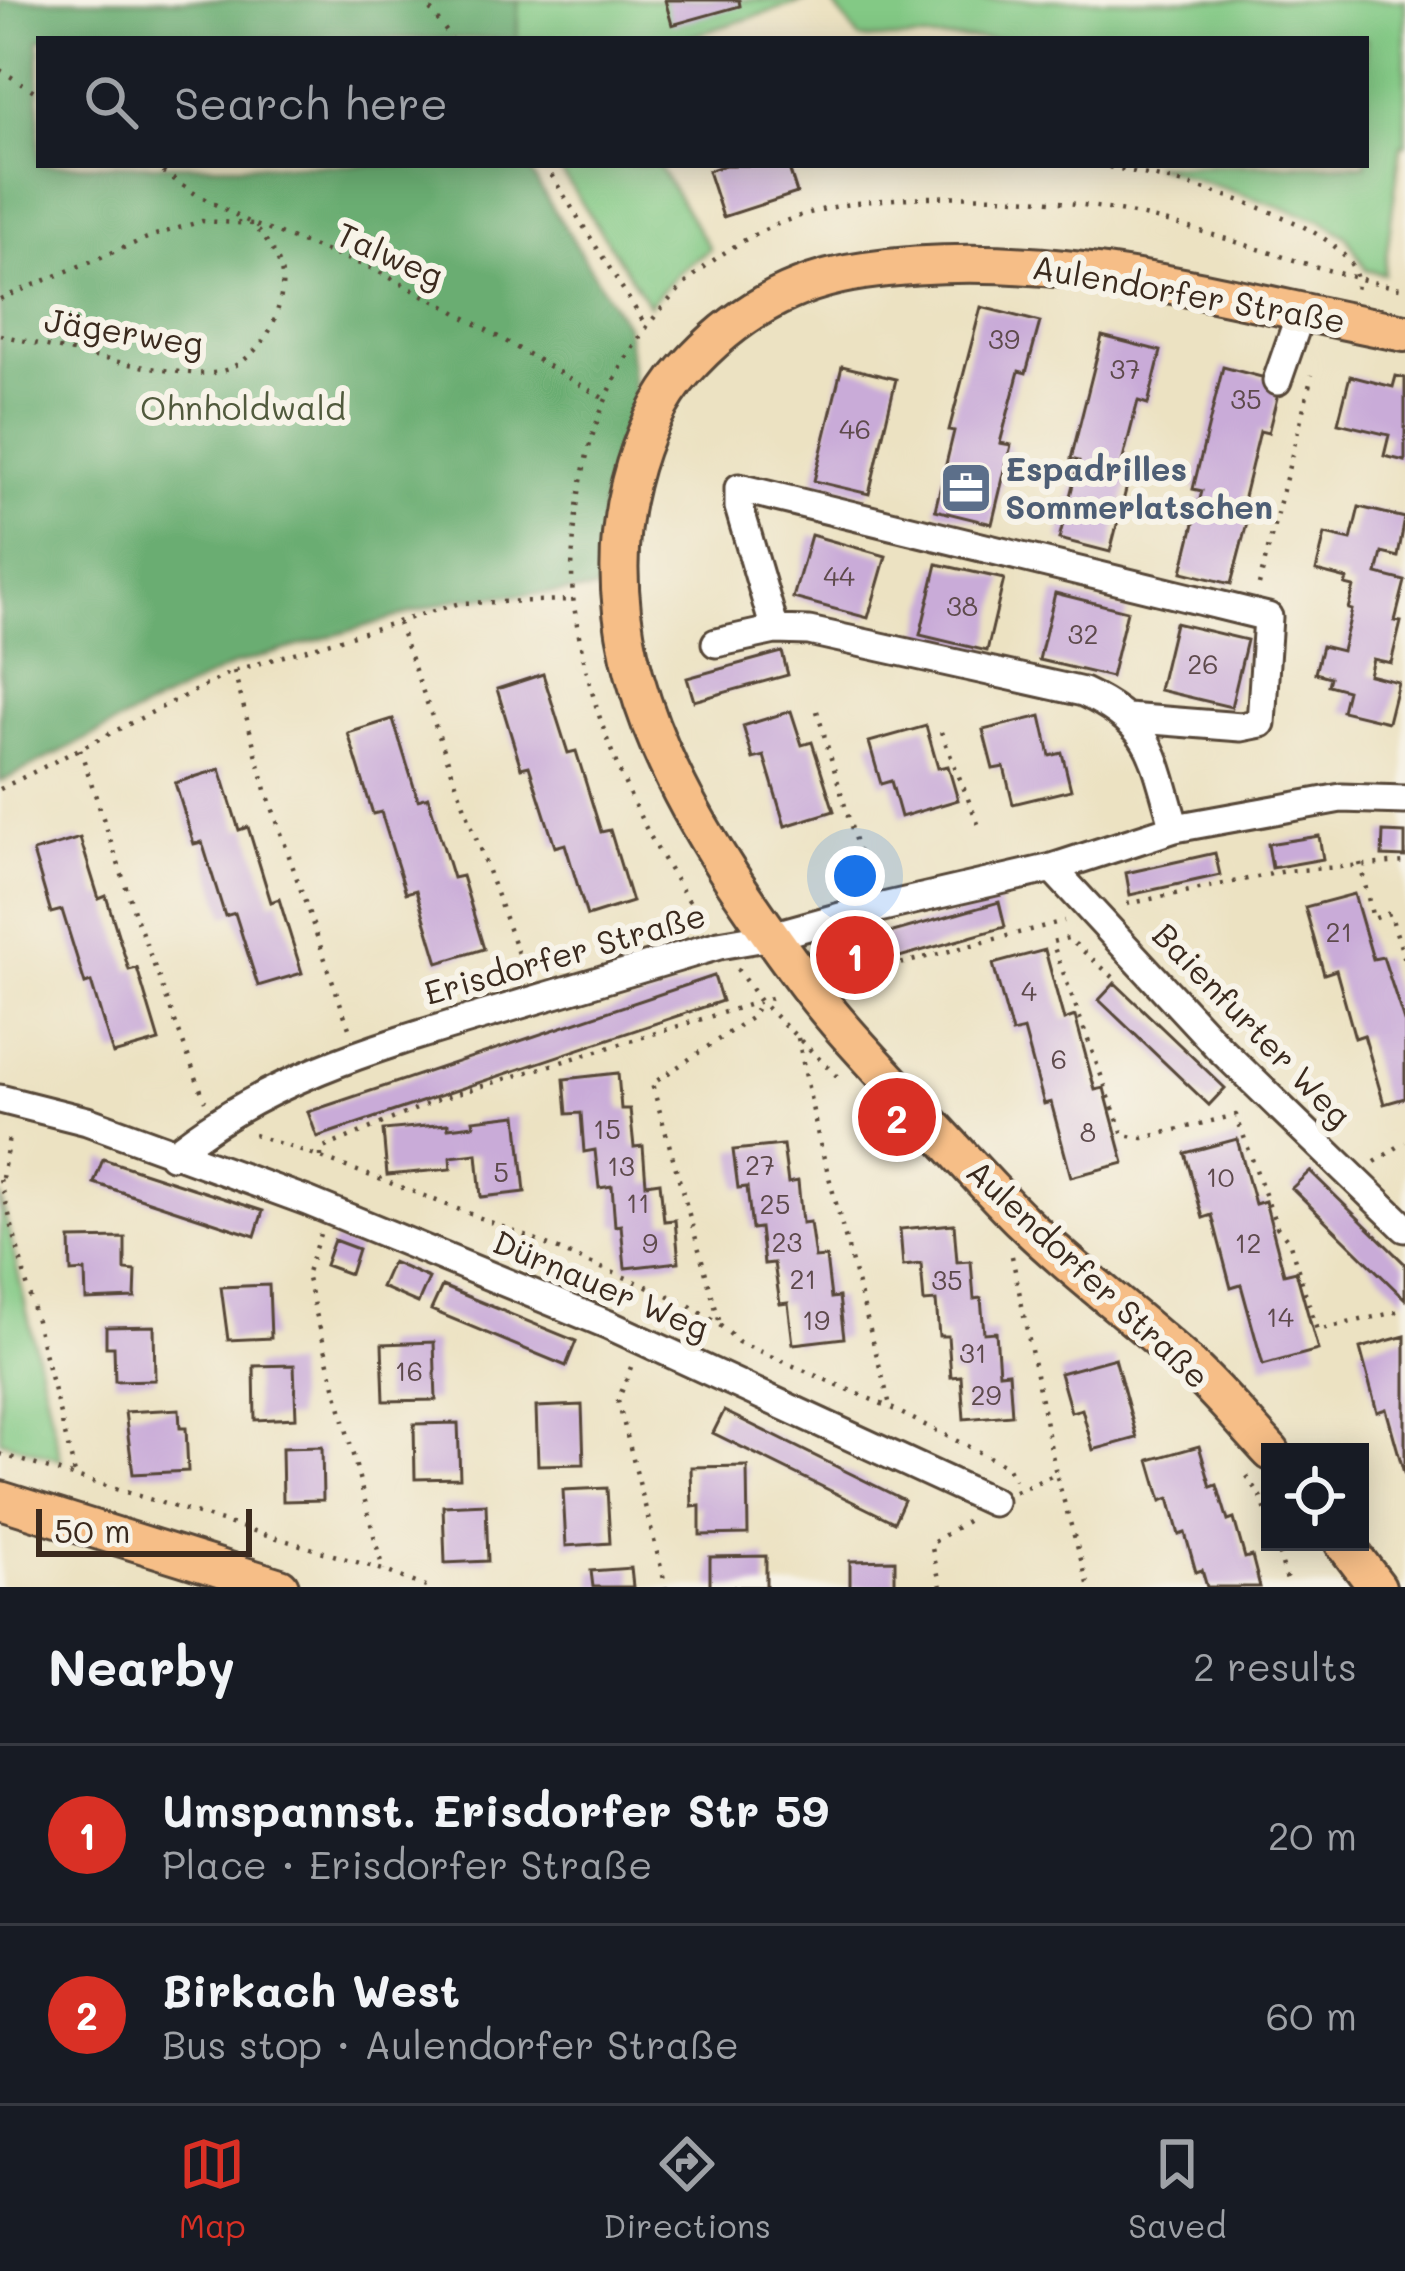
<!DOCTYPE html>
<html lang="en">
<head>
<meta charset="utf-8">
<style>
	:root { --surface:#171b24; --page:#20242c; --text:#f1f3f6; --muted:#9ea1a6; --line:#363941; --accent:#d93025 }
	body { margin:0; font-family:Mali,sans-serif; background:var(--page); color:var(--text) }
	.controls { position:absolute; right:36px; bottom:36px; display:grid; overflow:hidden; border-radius:0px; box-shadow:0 6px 30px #0003 }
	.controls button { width:108px; height:108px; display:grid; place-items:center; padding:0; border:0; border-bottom:3px solid var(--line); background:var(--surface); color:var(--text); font:60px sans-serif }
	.scale { position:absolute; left:36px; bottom:30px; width:216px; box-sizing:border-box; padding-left:12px; border:6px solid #3b2a1e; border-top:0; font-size:33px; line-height:42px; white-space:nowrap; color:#3b2a1e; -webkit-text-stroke:9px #f7f3e8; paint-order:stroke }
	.you { position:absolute; left:855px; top:876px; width:42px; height:42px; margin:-30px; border:9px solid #fff; border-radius:50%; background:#1a73e8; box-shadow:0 0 0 18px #1a73e833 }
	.badge { display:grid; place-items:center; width:78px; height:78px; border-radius:50%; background:var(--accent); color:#fff; font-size:39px; font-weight:700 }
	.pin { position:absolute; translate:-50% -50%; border:6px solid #fff; box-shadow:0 3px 12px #0006 }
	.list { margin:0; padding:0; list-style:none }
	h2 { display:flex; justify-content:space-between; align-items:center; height:156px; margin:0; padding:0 48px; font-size:51px }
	h2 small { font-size:39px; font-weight:400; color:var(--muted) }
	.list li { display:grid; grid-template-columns:78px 1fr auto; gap:36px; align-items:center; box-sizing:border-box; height:180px; padding:0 48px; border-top:3px solid var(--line) }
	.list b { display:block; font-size:45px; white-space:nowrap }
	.list p { margin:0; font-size:39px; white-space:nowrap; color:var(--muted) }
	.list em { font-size:39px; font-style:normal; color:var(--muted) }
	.icon { flex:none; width:66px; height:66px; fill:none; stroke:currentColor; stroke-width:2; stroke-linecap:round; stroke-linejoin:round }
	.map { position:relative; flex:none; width:1405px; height:1587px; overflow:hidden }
	.search { position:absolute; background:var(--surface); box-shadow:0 6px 30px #0003; left:36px; right:36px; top:36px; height:132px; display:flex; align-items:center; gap:30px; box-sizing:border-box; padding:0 42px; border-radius:0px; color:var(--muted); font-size:45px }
	.sheet { height:516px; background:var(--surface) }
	nav { display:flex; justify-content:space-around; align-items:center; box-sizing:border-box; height:168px; border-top:3px solid var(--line); background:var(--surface); font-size:33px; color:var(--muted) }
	nav a { display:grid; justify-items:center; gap:6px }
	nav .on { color:var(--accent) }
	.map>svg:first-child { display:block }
	.green { fill:#83c985; stroke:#5f7a52; stroke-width:3 }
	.forest { fill:#6aad72; stroke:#526c48; stroke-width:3 }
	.building { fill:#c9abd8 }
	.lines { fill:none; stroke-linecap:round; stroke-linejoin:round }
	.minor-casing { stroke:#564637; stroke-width:33 }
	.major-casing { stroke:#564637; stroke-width:42 }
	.path { stroke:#564637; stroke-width:4.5; stroke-dasharray:3 9; stroke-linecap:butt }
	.minor { stroke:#fff; stroke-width:27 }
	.major { stroke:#f6be87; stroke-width:36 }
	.labels { text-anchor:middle; stroke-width:12; stroke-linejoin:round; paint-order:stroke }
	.number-label { font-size:27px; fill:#5e4a4c }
	.street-label { font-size:33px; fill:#3b2a1e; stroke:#f7f3e8 }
	.park-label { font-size:33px; fill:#515a3d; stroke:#f7f3e8 }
	.service-label { font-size:33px; font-weight:bold; fill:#4e5e75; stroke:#f7f3e8; text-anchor:start }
</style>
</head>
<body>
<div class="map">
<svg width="1405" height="1587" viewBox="0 0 1405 1587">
	<rect width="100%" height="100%" fill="#f7f3e8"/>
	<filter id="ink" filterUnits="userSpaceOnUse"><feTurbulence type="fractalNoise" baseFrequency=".00833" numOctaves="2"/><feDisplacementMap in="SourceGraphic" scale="24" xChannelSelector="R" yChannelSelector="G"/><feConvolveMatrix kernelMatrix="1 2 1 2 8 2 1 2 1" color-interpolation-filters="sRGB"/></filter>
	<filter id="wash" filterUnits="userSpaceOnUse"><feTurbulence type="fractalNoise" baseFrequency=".004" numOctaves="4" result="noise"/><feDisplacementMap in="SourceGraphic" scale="48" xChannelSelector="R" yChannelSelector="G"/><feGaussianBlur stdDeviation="2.7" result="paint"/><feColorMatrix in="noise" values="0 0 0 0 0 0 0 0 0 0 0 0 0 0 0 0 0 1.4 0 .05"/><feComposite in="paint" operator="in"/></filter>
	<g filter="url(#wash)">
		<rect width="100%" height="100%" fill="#ece2c2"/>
		<path class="green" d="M518,0H808L683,39H517Z
			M830,0H1405V145H1401L1384,274L1366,270L1347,237L1321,220L1152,165H1366V39H860Z
			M557,165H658L710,249L679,272L649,305Z
			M0,1194L61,1460L0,1440Z"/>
		<path class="forest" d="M0,0H518L517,39H39V165H526L627,327L636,404L614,453L603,497L598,590L458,599L234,665L0,782Z"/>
		<g id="blocks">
			<path class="building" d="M665,0H739L740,6L672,25Z
				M725,165H788L797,193L723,217L708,171Z
				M981,307L1040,322L1026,373L1019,371L1000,443L1011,445L992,524L935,510L954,431L949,430Z
				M1102,336L1161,351L1148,404L1138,401L1120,471L1130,474L1110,552L1059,539L1079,461L1071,459Z
				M842,366L896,379L869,494L814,481Z
				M1223,367L1281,382L1268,433L1260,431L1243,501L1252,504L1231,584L1182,572L1202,491L1193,489Z
				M1350,376L1393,387L1396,376L1405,378V461L1384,456L1389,435L1338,423Z
				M1359,507L1405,518L1398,557L1382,553L1377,574L1405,581L1395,621L1401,622L1391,663L1373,659L1369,675L1398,682L1388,722L1342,711L1347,690L1328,685L1330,677L1315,673L1322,646L1342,651L1352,610L1348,609L1354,587L1345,585L1347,579L1316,571L1325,534L1351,540Z
				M811,535L886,556L868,618L793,598Z
				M937,564L1004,579L987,651L920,635Z
				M1055,593L1127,611L1111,677L1039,660Z
				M1175,623L1247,640L1231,707L1159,690Z
				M782,652L788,675L694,701L687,678Z
				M543,674L568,753L576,751L601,832L610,830L632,902L587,916L565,844L555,847L529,766L521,768L497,689Z
				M791,711L802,745L812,742L834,811L785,826L764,756L753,759L743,726Z
				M1041,716L1050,756L1062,753L1071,790L1013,804L1004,767L993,769L983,730Z
				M393,719L418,800L428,797L453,878L462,876L484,949L438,963L416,890L406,893L381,812L373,814L348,733Z
				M926,726L938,768L948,766L958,800L901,817L891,781L881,784L869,742Z
				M220,769L239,830L248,827L271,902L279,899L302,973L258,986L235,913L225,916L202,842L194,844L175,783Z
				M1383,832L1405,833V857L1382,856Z
				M1319,836L1323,859L1272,868L1268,844Z
				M80,838L99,899L106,896L129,970L137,968L159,1041L113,1054L91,982L85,984L62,910L51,913L33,852Z
				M1215,853L1220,875L1130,895L1126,873Z
				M1354,894L1373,959L1383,957L1405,1024V1098L1384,1104L1364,1035L1355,1038L1336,970L1324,974L1305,907Z
				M999,902L1005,927L868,966L861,941Z
				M859,942L866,965L850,969L844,945Z
				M1045,950L1064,1020L1075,1016L1095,1090L1104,1088L1124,1163L1071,1177L1051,1102L1044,1104L1024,1030L1012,1033L993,964Z
				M714,976L722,1001L317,1137L308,1112Z
				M1115,983L1225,1088L1209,1105L1099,1000Z
				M618,1073L621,1109H630L634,1147L643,1146L646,1184L660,1182L664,1221L675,1220L679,1262L625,1268L621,1225L615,1226L612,1186L599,1188L595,1150L584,1152L581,1113L567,1114L564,1079Z
				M517,1115L525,1192L481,1197L477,1154L450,1157L451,1169L387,1175L383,1130L448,1124V1128L474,1125L473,1120Z
				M1237,1139L1255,1204L1265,1201L1284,1274L1296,1271L1318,1350L1263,1365L1241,1285L1231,1288L1212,1215L1203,1218L1185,1153Z
				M783,1145L788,1183L798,1181L802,1223L810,1222L815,1258L826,1257L831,1298L839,1297L844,1338L793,1344L788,1303L780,1304L774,1263L764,1264L760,1228L752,1229L747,1187L738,1188L733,1150Z
				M103,1159L263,1211L255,1236L94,1183Z
				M1310,1171L1405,1264V1299L1292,1188Z
				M954,1224L957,1262L971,1261L974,1299L981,1298L984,1333L996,1332L999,1373L1009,1372L1012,1415L964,1419L961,1376L951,1377L948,1336H939L936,1301L924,1302L921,1264L903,1266L900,1229Z
				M125,1238V1270L136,1271L135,1298L86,1300L85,1271L71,1272L70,1239Z
				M334,1240L358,1249L350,1274L325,1265Z
				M392,1262L429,1278L418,1303L381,1287Z
				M269,1285L271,1338L228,1340L221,1287Z
				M442,1286L576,1341L566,1366L431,1310Z
				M154,1326L155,1380L115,1381L114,1347H106V1327Z
				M1405,1336V1473H1404L1386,1409L1377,1412L1360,1348Z
				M434,1342L436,1400L384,1401L382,1344Z
				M1115,1358L1137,1438L1093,1450L1082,1409L1071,1412L1060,1373Z
				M294,1365L296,1418L255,1420L254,1366Z
				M582,1405L584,1464L538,1465L536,1407Z
				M179,1409L180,1428H186L188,1471L133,1474L125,1412Z
				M724,1411L904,1500L894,1522L713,1433Z
				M458,1423L460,1478L415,1479L414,1424Z
				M1199,1446L1211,1487L1217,1485L1228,1521L1234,1519L1245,1558L1252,1556L1260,1587H1207L1202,1570L1196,1572L1185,1533L1179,1535L1169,1498L1161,1501L1149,1460Z
				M322,1447L323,1500L283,1501L282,1448Z
				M747,1466L748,1534L700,1535V1506L692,1507L691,1467Z
				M607,1488L610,1543L566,1546L563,1490Z
				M486,1504L488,1561L445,1563L443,1506Z
				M766,1556V1587H710V1557Z
				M895,1560V1587H850V1561Z
				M631,1568L633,1587H593L591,1571Z"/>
		</g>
	</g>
	<g filter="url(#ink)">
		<use href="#blocks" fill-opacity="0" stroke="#564637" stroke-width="3"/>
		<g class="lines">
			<g class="minor-casing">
				<path id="minor" d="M1277,381L1301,312
					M775,630L739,507V488L1268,617L1261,723L1241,727L1127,718
					M716,643L775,630L809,631L1083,692C1156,726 1153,757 1175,828
					M1052,868L1218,1047L1405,1228
					M0,1099L87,1121L307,1201L609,1325L993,1502
					M172,1155C263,1081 370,1049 481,1016C560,992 640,969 719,945L772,936L844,916L1052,868L1175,828L1341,798L1405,800"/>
			</g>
			<g class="major-casing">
				<path id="major" d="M1271,1452C1245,1424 1220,1394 1192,1368C1138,1318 1077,1275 1024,1223C989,1189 957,1151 923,1116C883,1072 840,1029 805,982C700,841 583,667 630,483C640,443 657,401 685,370C734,315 791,281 864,271C1055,244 1221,298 1405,333
					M0,1500L280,1587
					M1343,1542L1377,1587"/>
			</g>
			<path class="path" d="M423,0L452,39
				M0,70L39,94
				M153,165L197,195L253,224L373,269L454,311L603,398
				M545,165L646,326
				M1097,165C1148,173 1372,221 1356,290
				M0,299L152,236L202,221L253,224C280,257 290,272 276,315C269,340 246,365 219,372C180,381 46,345 0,335
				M1259,585L1312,375
				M398,623L525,973
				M234,671L266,790L350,1031
				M817,711L861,860
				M941,732L981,831
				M80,749L137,920L205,1101
				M0,789L234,671L460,603L573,600
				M1360,863L1373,919L1390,913L1405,960
				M832,867L838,890
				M1127,904L1286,871L1405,862
				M703,921C636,827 590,720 574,605C570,576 573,544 576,515C594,354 697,222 864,202C968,190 1078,197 1179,225C1255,246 1328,274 1405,289
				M737,969L760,1001L840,1079
				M1113,977L1068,938L1052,942L1123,1135L1143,1138L1236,1115L1277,1227L1289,1241L1317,1330L1405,1310
				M843,979L1064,921
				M798,1038L818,1136L890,1405
				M254,1135C369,1173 481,1217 592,1264C641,1285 701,1302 738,1342L891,1408L1007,1466L1014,1480
				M321,1157V1149L440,1099L774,997
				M1375,1162L1405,1142
				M2,1178L10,1131
				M0,1179L75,1474
				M320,1234L306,1275L383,1570
				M1012,1256L1056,1474
				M719,1320L652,1084L752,1017L760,1001
				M631,1367L618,1401L666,1587
				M0,1454L383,1570L426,1587
				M1247,1476L1261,1496L1270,1524
				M1015,1492L1056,1474L1089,1587
				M1275,1542L1289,1587
				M941,1587L931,1544L970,1519"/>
			<use href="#minor" class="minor"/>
			<use href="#major" class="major"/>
		</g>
	</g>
	<defs>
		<g id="office-square" transform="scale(2.7)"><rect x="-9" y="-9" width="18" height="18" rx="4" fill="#5c6f8a" stroke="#f7f3e8"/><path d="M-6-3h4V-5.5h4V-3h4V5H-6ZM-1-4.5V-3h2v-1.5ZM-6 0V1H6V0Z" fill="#fff"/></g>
	</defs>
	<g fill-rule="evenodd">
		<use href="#office-square" x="966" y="488"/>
	</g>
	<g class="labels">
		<g class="number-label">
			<text x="1004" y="349">39</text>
			<text x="1125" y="379">37</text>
			<text x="1246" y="409">35</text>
			<text x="855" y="439">46</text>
			<text x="839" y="586">44</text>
			<text x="962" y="616">38</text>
			<text x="1083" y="644">32</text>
			<text x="1203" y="674">26</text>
			<text x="1339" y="942">21</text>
			<text x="1029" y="1001">4</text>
			<text x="1059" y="1069">6</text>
			<text x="607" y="1139">15</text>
			<text x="1088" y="1142">8</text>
			<text x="760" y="1175">27</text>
			<text x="621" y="1176">13</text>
			<text x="501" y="1182">5</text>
			<text x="1220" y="1187">10</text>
			<text x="638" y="1213">11</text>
			<text x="775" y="1214">25</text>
			<text x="787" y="1252">23</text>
			<text x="650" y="1253">9</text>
			<text x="1248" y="1253">12</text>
			<text x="803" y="1289">21</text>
			<text x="947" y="1290">35</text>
			<text x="1280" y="1327">14</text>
			<text x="816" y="1330">19</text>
			<text x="973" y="1363">31</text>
			<text x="409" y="1381">16</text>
			<text x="986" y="1405">29</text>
		</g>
		<g class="street-label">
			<text transform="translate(390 255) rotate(24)" y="12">Talweg</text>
			<text transform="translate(1189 294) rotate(10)" y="12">Aulendorfer Straße</text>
			<text transform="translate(124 332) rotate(9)" y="12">Jägerweg</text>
			<text transform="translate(565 954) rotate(-16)" y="12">Erisdorfer Straße</text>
			<text transform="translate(1252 1025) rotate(46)" y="12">Baienfurter Weg</text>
			<text transform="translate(1088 1274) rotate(43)" y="12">Aulendorfer Straße</text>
			<text transform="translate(601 1285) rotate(23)" y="12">Dürnauer Weg</text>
		</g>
		<g class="park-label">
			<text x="243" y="420">Ohnholdwald</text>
		</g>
		<g class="service-label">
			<text x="1005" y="481">Espadrilles<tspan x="1005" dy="38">Sommerlatschen</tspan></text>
		</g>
	</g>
</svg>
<div class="controls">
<button><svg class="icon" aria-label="locate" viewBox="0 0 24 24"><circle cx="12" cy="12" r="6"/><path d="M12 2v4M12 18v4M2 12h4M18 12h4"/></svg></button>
</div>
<div class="scale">50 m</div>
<div class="you"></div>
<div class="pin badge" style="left:855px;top:955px">1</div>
<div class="pin badge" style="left:897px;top:1117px">2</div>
<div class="search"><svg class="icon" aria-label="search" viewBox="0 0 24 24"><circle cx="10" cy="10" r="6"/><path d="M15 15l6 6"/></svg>Search here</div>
</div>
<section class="sheet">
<h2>Nearby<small>2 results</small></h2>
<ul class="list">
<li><span class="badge">1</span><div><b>Umspannst. Erisdorfer Str 59</b><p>Place · Erisdorfer Straße</p></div><em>20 m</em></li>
<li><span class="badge">2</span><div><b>Birkach West</b><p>Bus stop · Aulendorfer Straße</p></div><em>60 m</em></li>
</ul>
</section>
<nav>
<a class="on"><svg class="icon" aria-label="map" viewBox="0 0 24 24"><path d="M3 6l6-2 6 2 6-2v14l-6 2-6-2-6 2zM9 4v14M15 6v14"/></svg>Map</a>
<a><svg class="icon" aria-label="directions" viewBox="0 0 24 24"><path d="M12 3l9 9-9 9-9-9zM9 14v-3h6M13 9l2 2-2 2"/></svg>Directions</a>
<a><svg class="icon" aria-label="saved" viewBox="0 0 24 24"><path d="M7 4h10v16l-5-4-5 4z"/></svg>Saved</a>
</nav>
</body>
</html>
